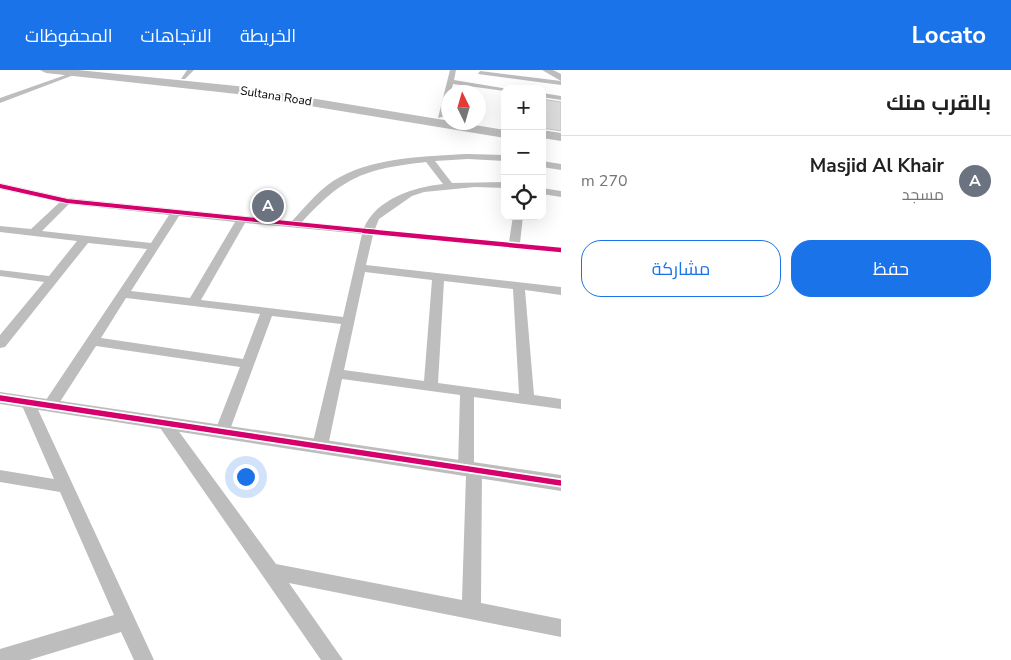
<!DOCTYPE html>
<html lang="ar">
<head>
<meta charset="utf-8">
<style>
	:root { --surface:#fff; --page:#f2f2f2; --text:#222; --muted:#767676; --line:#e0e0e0; --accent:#1a73e8 }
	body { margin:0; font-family:"Nunito Sans",Cairo,sans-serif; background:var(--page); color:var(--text); direction:rtl }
	.controls { position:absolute; right:15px; top:15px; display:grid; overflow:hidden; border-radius:10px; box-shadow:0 5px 20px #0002 }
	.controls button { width:45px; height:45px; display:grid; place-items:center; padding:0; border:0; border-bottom:1px solid var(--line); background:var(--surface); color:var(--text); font:25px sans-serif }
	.compass { position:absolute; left:441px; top:15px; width:45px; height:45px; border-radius:50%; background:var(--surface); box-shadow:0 5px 20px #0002; rotate:355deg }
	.you { position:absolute; left:245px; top:406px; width:18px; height:18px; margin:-12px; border:4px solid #fff; border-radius:50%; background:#1a73e8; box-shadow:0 0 0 8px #1a73e833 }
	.badge { display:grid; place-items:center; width:32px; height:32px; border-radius:50%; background:var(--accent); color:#fff; font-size:16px; font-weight:700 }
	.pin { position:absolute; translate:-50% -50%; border:2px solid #fff; box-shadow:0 1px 5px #0006 }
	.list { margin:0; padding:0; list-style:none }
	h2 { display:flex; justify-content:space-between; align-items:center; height:65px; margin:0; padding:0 20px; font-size:21px }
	h2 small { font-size:16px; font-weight:400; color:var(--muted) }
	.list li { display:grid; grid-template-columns:32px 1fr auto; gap:15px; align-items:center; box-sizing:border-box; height:90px; padding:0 20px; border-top:1px solid var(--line) }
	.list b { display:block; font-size:19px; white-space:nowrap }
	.list p { margin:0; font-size:16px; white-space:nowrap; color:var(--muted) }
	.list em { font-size:16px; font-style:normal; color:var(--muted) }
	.actions { display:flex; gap:10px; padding:15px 20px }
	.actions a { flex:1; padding:11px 0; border:1px solid var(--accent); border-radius:20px; text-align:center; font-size:18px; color:var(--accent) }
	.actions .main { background:var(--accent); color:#fff }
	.icon { flex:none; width:28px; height:28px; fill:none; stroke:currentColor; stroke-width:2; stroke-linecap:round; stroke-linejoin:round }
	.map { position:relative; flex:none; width:561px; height:590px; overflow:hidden; direction:ltr }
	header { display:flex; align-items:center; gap:30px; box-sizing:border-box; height:70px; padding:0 25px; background:var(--accent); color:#fff }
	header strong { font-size:24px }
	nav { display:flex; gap:28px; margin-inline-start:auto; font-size:18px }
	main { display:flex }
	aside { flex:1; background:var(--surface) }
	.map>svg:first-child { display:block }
	.building { fill:#dcdcdc; stroke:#c4c4c4 }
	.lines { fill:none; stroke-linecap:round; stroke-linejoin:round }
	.minor { fill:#bdbdbd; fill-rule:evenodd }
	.tertiary { fill:#bdbdbd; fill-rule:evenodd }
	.primary { fill:#bdbdbd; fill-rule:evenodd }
	.cycleway-far2-casing { stroke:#fff; stroke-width:5.5 }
	.cycleway-far1-casing { stroke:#fff; stroke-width:7 }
	.cycleway-casing { stroke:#fff; stroke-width:9 }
	.cycleway-far2 { stroke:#d6006c; stroke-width:4 }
	.cycleway-far1 { stroke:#d6006c; stroke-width:4.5 }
	.cycleway { stroke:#d6006c; stroke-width:5.5 }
	.labels { text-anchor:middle; stroke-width:4.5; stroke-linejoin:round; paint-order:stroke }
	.far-street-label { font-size:12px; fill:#000; stroke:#fff }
</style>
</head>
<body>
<header>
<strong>Locato</strong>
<nav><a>الخريطة</a><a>الاتجاهات</a><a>المحفوظات</a></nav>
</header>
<main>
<aside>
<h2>بالقرب منك<small></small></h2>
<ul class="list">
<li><span class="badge" style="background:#6b7280">A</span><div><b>Masjid Al Khair</b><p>مسجد</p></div><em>270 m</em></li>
</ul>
<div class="actions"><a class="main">حفظ</a><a>مشاركة</a></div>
</aside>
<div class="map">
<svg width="561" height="590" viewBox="0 0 561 590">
	<rect width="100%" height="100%" fill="#fff"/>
	<path class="building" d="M542,29L561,32V61L542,58Z
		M267,128L277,130L269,145L259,143Z"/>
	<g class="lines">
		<path class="minor" d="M187,0H194L185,9H181Z
			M450,0H456L454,10L508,19H505V21L453,14L451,22H448L445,46L438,48Z
			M480,1L561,11V15L478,4Z
			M74,2L79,3L0,33V28Z
			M542,23L561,26V30L542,27Z
			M468,84L505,85V91L468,89L435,91L452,113L505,112V118L475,117L424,122L412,126L379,149L375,159L509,172L513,146H523L520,173L561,177V183L373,165L366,195L561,217V225L525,220L534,325L561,329V339L474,327V394L480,396L482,400L481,533L561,549V567L289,513L343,590H321L156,352L159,348H169L276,494L462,530L466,405L460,403L458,399L460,325L342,309L328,376L326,380H314L312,376L341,254L272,246L228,365H218L215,361L240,297L96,276L56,338H46L44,334L46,330L147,179L88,173L5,277L0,278V265L44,212L0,206V200L49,206L77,171L0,162V156L31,159L60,132L0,119V113L67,128L292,151C307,135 321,117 340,107C377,87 428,86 468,84ZM426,92L443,114C414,117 376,129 364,158L302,152C344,106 365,99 426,92ZM69,134L169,145L151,173L42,161ZM179,146L235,152L190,228L131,221ZM245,153L362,164L343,247L201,230ZM365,202L432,210L424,311L344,300ZM444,211L513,219L519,324L438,313ZM126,228L260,244L243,289L101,268Z
			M542,91L561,94V100L542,97Z
			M542,118L561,121V127L542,124Z
			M27,326L34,331L154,590H134L121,562L29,590H0V579L114,545L60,422L0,412V400L54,409L20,331Z"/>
		<path class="tertiary" d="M542,0H553L561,4V11Z
			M0,322L561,405V421L0,334Z"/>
		<path class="primary" d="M40,0H78L237,16L505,60V68L237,24L46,3Z
			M542,60L561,63V71L542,68Z"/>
		<g class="cycleway-far2-casing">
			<path id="cycleway-far2" d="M0,116L67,131L377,162"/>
		</g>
		<g class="cycleway-far1-casing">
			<path id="cycleway-far1" d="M364,161L561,180"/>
		</g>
		<g class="cycleway-casing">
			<path id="cycleway" d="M0,328L561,413"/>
		</g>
		<use href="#cycleway-far2" class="cycleway-far2"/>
		<use href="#cycleway-far1" class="cycleway-far1"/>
		<use href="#cycleway" class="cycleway"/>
	</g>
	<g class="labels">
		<g class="far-street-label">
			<text transform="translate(276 26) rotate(9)" y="4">Sultana Road</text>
		</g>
	</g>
</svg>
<div class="controls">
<button>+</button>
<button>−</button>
<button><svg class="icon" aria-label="locate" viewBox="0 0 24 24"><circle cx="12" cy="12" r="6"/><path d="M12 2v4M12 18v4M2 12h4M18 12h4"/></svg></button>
</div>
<svg class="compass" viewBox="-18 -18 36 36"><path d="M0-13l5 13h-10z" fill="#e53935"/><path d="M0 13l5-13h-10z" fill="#767676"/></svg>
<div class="you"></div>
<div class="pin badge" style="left:268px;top:136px;background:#6b7280">A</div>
</div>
</main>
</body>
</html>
